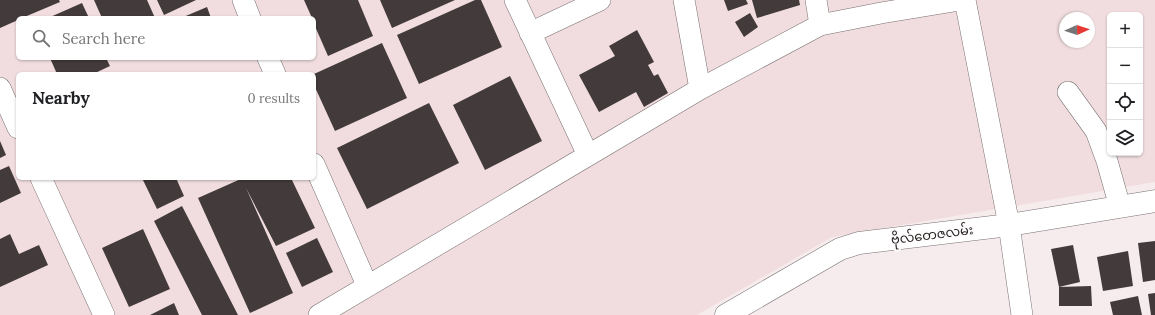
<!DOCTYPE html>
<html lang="en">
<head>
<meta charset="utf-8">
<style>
	:root { --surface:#fff; --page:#f2f2f2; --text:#202124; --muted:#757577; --line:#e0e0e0 }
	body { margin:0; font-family:Lora,"Noto Sans Myanmar",serif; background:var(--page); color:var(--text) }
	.controls { position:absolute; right:12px; top:12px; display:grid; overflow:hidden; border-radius:6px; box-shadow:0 1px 3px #0004 }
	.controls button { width:36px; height:36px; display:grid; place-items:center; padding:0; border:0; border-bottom:1px solid var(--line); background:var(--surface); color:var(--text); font:20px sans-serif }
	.compass { position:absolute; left:1059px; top:12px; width:36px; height:36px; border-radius:50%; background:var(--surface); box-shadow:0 1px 3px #0004; rotate:87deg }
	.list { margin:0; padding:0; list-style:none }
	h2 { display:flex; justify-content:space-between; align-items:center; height:52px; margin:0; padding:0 16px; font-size:17px }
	h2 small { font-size:13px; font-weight:400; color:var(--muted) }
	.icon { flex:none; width:22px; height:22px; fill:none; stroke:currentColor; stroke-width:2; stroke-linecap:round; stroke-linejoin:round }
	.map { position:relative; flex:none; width:1155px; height:315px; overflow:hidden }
	.search { position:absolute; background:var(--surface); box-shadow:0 1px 3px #0004; left:16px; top:16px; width:300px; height:44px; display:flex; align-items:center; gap:10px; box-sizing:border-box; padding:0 14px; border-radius:6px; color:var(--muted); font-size:15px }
	.panel { position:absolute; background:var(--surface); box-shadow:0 1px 3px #0004; left:16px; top:72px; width:300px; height:108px; border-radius:6px }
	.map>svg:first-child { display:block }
	.built { fill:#f1dddf; fill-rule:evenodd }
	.building { fill:#423a3b }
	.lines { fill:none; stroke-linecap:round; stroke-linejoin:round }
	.minor-casing { stroke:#797071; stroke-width:22 }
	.major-casing { stroke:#797071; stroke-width:23 }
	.minor { stroke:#fff; stroke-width:21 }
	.major { stroke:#fff; stroke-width:22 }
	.labels { text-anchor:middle; stroke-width:4; stroke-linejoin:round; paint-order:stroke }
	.street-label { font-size:13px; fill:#292525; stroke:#fefcfc }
</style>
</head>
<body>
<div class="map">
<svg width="1155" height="315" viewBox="0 0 1155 315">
	<rect width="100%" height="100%" fill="#f7eced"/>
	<path class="built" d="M0,0H1155V182L832,237L697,315H0ZM1110,15H1140V153H1110ZM18,18H314V58H18ZM1065,18H1089V42H1065ZM18,74H314V178H18Z"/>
	<path class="building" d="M0,0H59L60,2L22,18H18V20L0,28Z
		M94,0H147L155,18H102Z
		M157,0H196L164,15Z
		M304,0H358L373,36L328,56L314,24V18H312Z
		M380,0H455L392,28Z
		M475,0H481L502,47L419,84L397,35Z
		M724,0H746L748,4L728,11Z
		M752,0H799L800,5L757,18Z
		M82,3L89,18H48Z
		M207,7L211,18H181Z
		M750,13L758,27L744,37L735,22Z
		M637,30L654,62L648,65L654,76L658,74L668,93L644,107L636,92L599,112L579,75L615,56L609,46Z
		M382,43L407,98L335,131L314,85V74Z
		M50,58H106L110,66L93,74H57Z
		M510,76L542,141L485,170L453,105Z
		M429,103L459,163L367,209L337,148Z
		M0,141L6,155L0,158Z
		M9,166L21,193L0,203V170Z
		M142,178H176L184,196L157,209Z
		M243,178H291L315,228L276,246L246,188L293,293L250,313L198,198Z
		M182,206L238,315H202L154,221Z
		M143,229L170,289L129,307L102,248Z
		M10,234L19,254L39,245L48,265L0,287V239Z
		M317,238L333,272L302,287L286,253Z
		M1155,241V280L1143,282L1138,243Z
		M1073,245L1080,282L1059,287L1051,249Z
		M1128,251L1133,286L1103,291L1097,257Z
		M1091,286L1092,306H1059V287Z
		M1155,293V315H1151L1148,294Z
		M1138,296L1142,315H1113L1110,302Z
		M174,303L179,315H150Z"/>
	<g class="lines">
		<g class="minor-casing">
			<path id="minor" d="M243,0L250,18
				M515,0L588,155
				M684,0L700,89
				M816,0L820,25
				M965,0L1009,225L1022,315
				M530,33L600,0
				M268,58L275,74
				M0,88L18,128
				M1068,92L1096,131L1107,161L1120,207
				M314,164L367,285
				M41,178L104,315
				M319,315L700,89L820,25L881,13L960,0"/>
		</g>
		<g class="major-casing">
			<path id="major" d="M726,315L840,249L859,243L1009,225L1155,201"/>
		</g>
		<use href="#minor" class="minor"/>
		<use href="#major" class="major"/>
	</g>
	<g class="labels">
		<g class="street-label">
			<text transform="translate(932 234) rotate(-7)" y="5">ဗိုလ်တေဇလမ်း</text>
		</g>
	</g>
</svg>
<div class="controls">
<button>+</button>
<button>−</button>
<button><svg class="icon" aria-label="locate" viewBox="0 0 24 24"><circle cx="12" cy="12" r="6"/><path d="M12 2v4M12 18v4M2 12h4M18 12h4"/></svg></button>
<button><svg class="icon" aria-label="layers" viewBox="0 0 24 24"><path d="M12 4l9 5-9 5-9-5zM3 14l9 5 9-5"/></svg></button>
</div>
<svg class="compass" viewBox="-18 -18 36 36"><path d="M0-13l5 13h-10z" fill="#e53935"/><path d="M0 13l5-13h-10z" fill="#757577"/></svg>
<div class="search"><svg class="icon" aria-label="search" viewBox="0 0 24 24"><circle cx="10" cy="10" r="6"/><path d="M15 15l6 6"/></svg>Search here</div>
<section class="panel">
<h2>Nearby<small>0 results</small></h2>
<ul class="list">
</ul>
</section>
</div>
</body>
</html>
